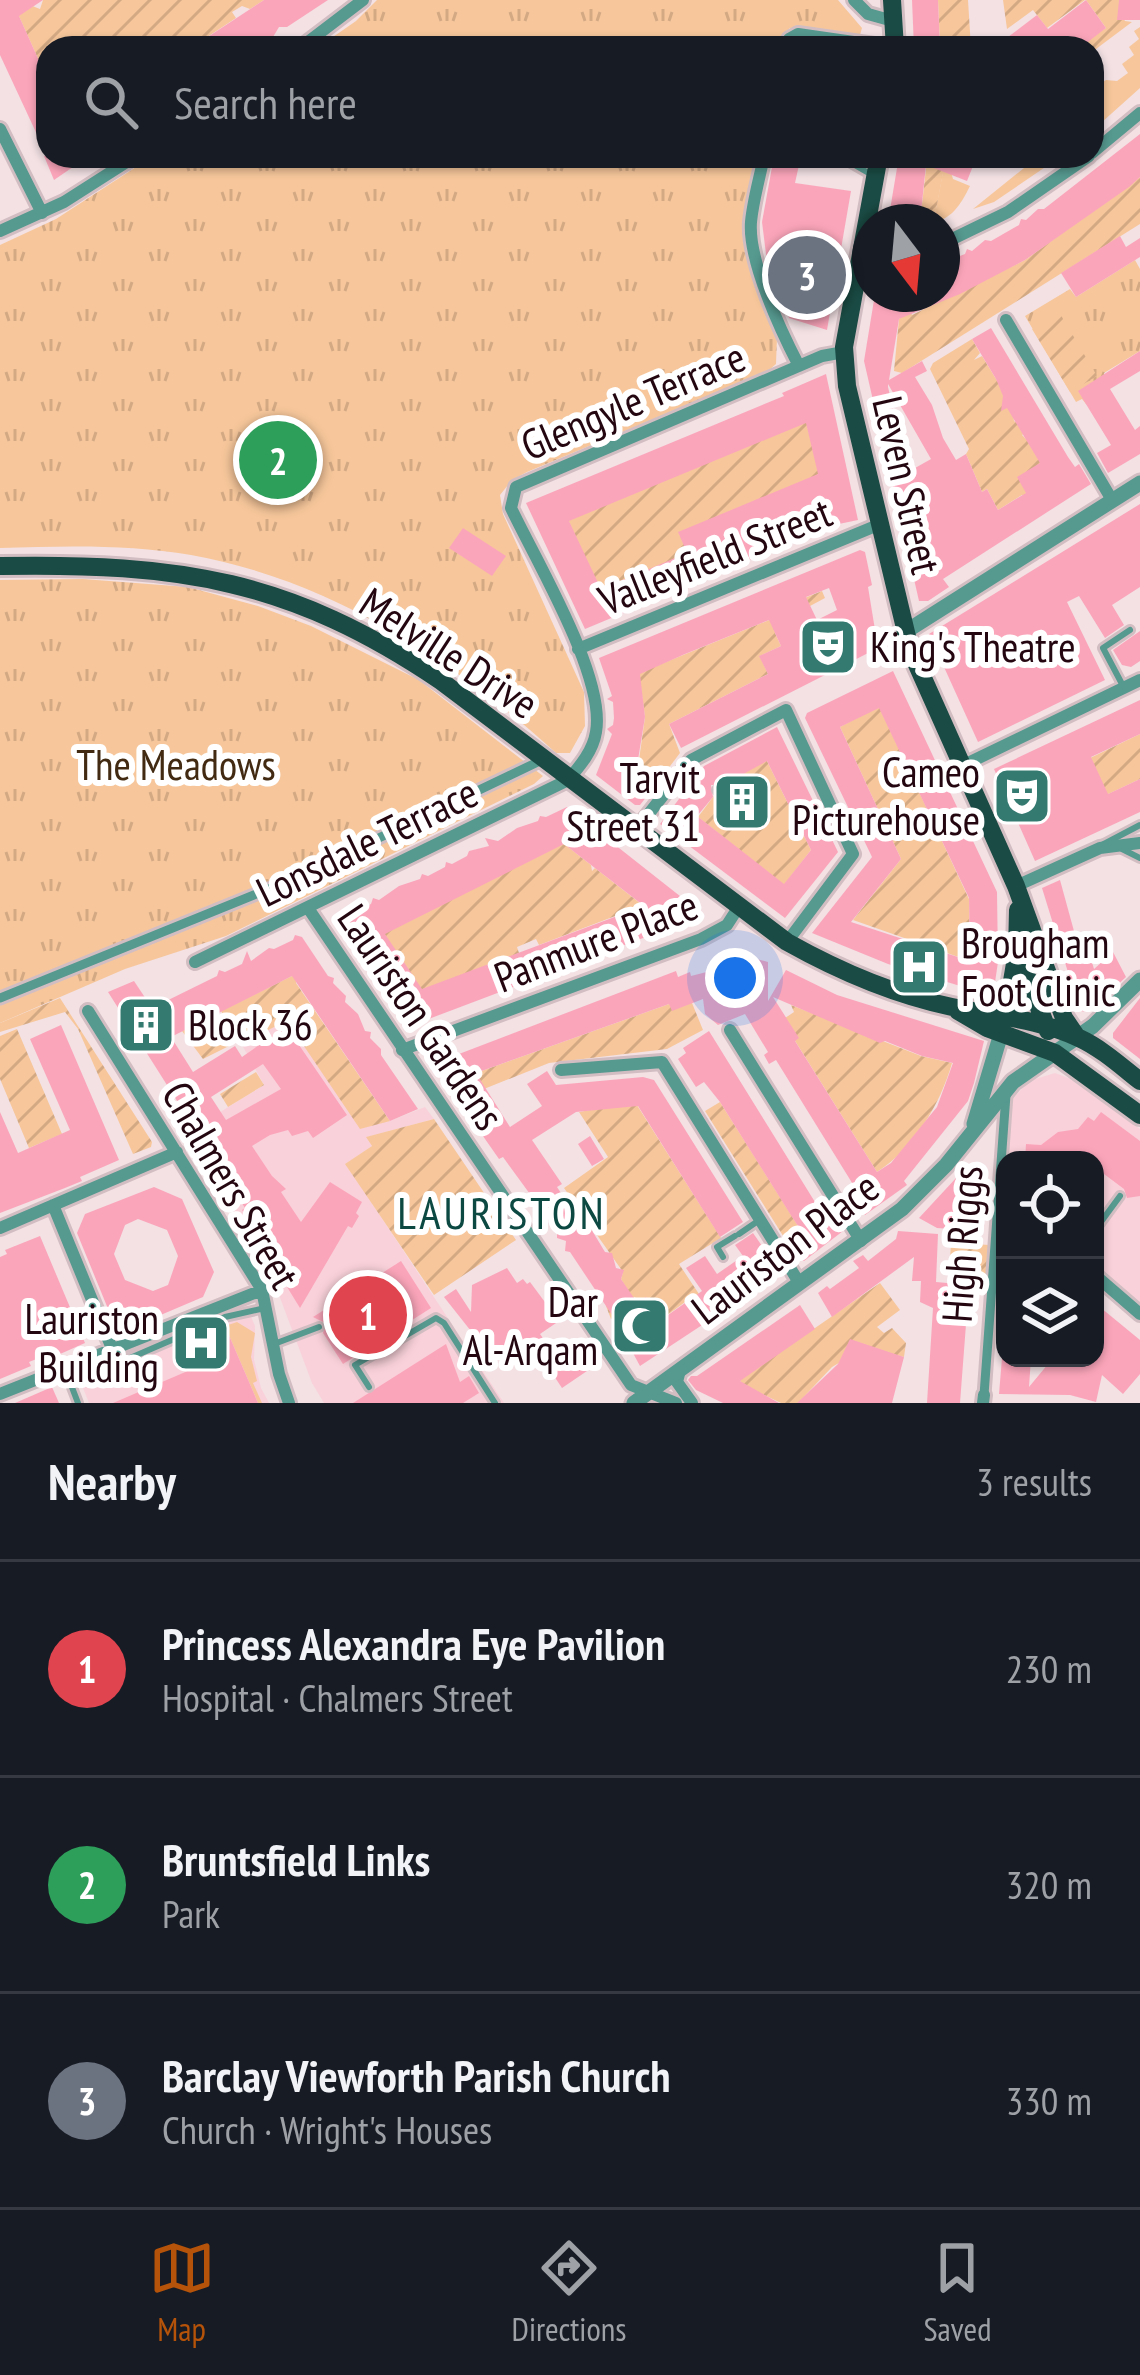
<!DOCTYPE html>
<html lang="en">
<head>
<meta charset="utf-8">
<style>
	:root { --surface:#171b24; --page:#20242c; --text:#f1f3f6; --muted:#9ea1a6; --line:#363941; --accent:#b45309 }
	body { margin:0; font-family:"PT Sans Narrow",sans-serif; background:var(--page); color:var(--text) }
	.controls { position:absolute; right:36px; bottom:36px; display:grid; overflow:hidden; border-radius:24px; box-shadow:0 3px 9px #0004 }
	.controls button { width:108px; height:108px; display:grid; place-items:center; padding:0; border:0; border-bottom:3px solid var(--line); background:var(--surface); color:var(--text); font:60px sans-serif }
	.compass { position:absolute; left:852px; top:204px; width:108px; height:108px; border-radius:50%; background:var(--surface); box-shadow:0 3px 9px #0004; rotate:164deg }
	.you { position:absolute; left:735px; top:978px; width:42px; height:42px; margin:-30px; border:9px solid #fff; border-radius:50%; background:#1a73e8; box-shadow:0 0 0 18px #1a73e833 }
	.badge { display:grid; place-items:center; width:78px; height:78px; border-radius:50%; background:var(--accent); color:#fff; font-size:39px; font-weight:700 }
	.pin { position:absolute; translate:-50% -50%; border:6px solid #fff; box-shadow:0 3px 12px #0006 }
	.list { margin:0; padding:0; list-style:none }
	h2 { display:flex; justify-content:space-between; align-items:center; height:156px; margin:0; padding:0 48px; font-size:51px }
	h2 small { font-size:39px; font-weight:400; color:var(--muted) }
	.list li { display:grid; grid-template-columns:78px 1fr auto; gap:36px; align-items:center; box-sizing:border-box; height:216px; padding:0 48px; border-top:3px solid var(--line) }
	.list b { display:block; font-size:45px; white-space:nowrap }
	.list p { margin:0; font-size:39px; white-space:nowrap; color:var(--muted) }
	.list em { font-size:39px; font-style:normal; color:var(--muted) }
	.icon { flex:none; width:66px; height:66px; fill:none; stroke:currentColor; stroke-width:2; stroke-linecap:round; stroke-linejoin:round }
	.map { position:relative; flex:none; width:1140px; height:1403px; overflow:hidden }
	.search { position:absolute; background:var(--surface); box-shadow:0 3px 9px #0004; left:36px; right:36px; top:36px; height:132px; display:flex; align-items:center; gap:30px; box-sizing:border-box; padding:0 42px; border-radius:36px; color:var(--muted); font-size:45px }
	.sheet { height:804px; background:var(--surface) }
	nav { display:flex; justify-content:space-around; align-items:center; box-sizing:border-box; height:168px; border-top:3px solid var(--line); background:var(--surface); font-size:33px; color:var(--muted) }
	nav a { display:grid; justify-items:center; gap:6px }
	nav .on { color:var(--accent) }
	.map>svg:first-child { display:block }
	.built { fill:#f9d1da }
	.grass { fill:#f7c79b }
	.park { fill:url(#park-tufts) }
	.garden { fill:url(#garden-furrows) }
	.building { fill:#fba5ba; fill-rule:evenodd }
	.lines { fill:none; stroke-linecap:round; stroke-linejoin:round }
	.service-casing { stroke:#d2bec2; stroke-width:12 }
	.pedestrian-casing { stroke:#d2bec2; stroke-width:15 }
	.minor-casing { stroke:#d2bec2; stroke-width:18 }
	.tertiary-casing { stroke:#d2bec2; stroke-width:21 }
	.primary-casing { stroke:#d2bec2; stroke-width:24 }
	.service { stroke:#56998f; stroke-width:6 }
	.pedestrian { stroke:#56998f; stroke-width:9 }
	.minor { stroke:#56998f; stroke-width:12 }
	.tertiary { stroke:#56998f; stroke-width:15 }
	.primary { stroke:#1a4b44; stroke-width:18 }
	.labels { text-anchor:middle; stroke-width:12; stroke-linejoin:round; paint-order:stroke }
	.street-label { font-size:42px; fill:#23060f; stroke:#fff }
	.poi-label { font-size:42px; fill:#23060f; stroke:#fff; text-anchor:end }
	.park-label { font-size:42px; fill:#422a12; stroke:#fff }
	.neighbourhood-label { font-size:45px; letter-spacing:3px; fill:#0c4942; stroke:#fff }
</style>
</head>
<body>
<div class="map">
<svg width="1140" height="1403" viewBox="0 0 1140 1403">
	<defs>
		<pattern id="park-tufts" width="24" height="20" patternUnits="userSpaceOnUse" patternTransform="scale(3)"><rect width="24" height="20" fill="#f7c79b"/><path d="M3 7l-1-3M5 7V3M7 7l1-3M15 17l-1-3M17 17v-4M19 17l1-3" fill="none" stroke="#d3a984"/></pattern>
		<pattern id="garden-furrows" width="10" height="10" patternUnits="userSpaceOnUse" patternTransform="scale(3)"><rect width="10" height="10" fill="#f7c79b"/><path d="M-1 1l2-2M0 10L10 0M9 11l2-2" fill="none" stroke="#d3a984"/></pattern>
	</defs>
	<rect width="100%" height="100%" fill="#f3e1e4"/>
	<path class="built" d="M287,1021L390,1121L425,1107L434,1119L367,1137L372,1146L346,1164L504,1403H324L312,1383L270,1271L186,1133L264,1085L241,1043Z
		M1055,1073L1076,1081L1140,1129V1307L1095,1272V1160H1005L1009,1103L1029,1081Z
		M245,1303L255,1326L254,1360L261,1388L269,1403H89L77,1373Z"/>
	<path class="grass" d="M1140,27V88L1092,131V89L1106,80L1117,81L1128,73L1122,64L1134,55L1129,47L1139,39L1134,31Z
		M946,156L953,179L970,186C961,204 951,222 929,222L934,219Z
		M1039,156L1060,157L994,202L973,209Z
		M237,1322L255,1333L251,1357L257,1381L253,1383L262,1403H258L225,1326Z"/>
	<path class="park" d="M377,0H838L862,28L860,35L853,37L790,28L784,33L781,48H317L356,21Z
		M153,156H759L744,230L777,338L776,364L768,371L527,472L512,480L500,495L503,514L584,692L585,726L570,753H556C453,660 331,580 191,555C128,544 64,546 0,548V245L56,219Z
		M1135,260L1140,269V351L1104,373L1108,390L1086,404L1082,399L1076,402L1025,316L1070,289L1076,297Z
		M83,579L188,587L258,606L311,626L419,680L543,776L534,784L226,936L125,969L0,1023V580Z"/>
	<path class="garden" d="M43,0H264L250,9L242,6L232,12L236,18L192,47L189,42L186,48H48V81L18,14L30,5L40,9Z
		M938,0H968L971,48L940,45Z
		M1003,0H1085L1047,28L1033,10L1007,29Z
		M1086,0H1121L1118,12L1125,21L1132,22L1092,52V48H1080L1085,40L1106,28Z
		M927,160L945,163L934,220L920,222Z
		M1140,177V224L902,373L894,371L899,319L909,308L912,315L1025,260Z
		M1059,312L1097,376L1070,392L1032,329Z
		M972,339L980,353L974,360L982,356L1007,397L1002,404L1012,405L1014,421L1028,431L1022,435L1043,456L1031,496L1022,495L998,510L987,489L982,492L966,454L969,449L930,369L933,363Z
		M808,413L807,426L820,473L687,553L600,592L566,515Z
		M822,591L825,598L797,613L775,633L781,646L760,656L768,674L669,724L680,753L658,782L631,761L639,760L645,717L639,673L779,616L777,609Z
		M879,706L969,899L970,955L974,960L969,964L964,959L853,920L901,859L840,727Z
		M1140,734V779L1104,796L1088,759Z
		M766,759L811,850L784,885L698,817L716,793L739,824L745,822L739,808L749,804L746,796L735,800L719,788Z
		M563,843L591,865L592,871L595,868L645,907L643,913L631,910L539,945L536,939L517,947L519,953L421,993L379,936Z
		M296,974V983L390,1121L360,1129L287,1021L241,1043L221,1011Z
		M60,998L152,1142L151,1147L133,1154L78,1029L65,1012L0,1032V1023Z
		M692,1003L703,1030L667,1049L549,1063L484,1089L476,1073L669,1004Z
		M791,1005L921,1056L952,1063C940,1105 914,1148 877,1172L782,1020L794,1012Z
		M208,1017L229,1046L203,1059L182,1031Z
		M17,1029L62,1134L29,1148L0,1079V1036Z
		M256,1072L264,1085L228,1107L220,1094Z
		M635,1102L721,1238L679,1264L711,1312L692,1297L666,1316L676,1332L669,1333L646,1298L638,1302L635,1297L617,1309L619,1314L611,1319L606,1306L628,1291L621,1279L623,1272L564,1188L608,1157L579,1112Z
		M720,1102L800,1229L785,1239L705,1111Z
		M434,1119L516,1240L434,1295L345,1164L372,1146L366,1137Z
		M951,1243L991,1245L989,1278L949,1276Z
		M880,1283L900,1310L877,1327L884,1333L892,1328L906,1343L904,1357L866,1347L832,1367L798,1403H781L741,1384L740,1380Z"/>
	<path class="building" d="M0,0H43L19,16L48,81V156H89L54,180L44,156H47L0,55Z
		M264,0H328L287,27H279L273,37L264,36L258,46L191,48Z
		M912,0H938L940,48H914Z
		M1086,0L1106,28L1080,48H1069L1063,40L1053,48H1010L1004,40L1037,15L1048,29Z
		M1119,0H1140V20H1117Z
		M1140,134V177L1129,187L1025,260L960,294L899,319L889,380L922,361L927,371L915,377L932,405L943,438L956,460L966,454L982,492L987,489L998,510L1026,493L1017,477L1040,463L1007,408L1001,411L1003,396L996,379L972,339L991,328L1068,457L1075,467L1079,464L1091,484L943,579L949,587L928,601H919L864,361L875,294H942V263L965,254L967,249L972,251L985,240L991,241L1019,225L1021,219L1026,220L1038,209H1044ZM888,384L931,459L908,472L888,387Z
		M774,156H801L795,183L851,191L827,330L789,318L778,271L767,262L762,222Z
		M899,156H977L967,181L926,165L920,222H888Z
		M1120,236L1126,247L1140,238V257L1076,297L1061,273Z
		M1140,351V371L1110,389L1135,430L1140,426V454L1108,473L1097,453L1111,445L1078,391Z
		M826,374L858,520L834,525L585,629L526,503L784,396L782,393ZM806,423L818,474L678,532L687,553L601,589L569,521Z
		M1140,504V587L1112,605L1124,625L1105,638L1079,596L1067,602L1105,680L978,742L929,634Z
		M463,528L506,556L492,576L449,548Z
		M860,550L865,552L872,585L868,587L878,648L681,748L669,724L768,674L759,656L781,646L769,620L685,654L640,674L645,717L637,766L658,782L640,805H635L596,775L612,734L607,729L613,725L614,718L613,702L607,699L612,696L599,658ZM829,588L837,610L817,620L806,597Z
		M1140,631V661L1131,667L1122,665L1113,650Z
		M893,671L997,892L998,962L993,996L888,964L812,933L872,857L805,718L807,713ZM879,708L969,898L970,961L851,922L901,859L840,727Z
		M1140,700V734L1091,757L1108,794L1140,779V812L1035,861L994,769Z
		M777,727L838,852L785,918L660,824L704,766ZM767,761L811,850L784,884L697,816L713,797L711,785H722L726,779L741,807L749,804L738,777Z
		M567,807L704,915L418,1023L400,1016V1010L387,997V991L374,976L367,960L362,959L363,953L341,921L345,912L351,913L371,904L373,898L379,900L399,886L420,879L422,874L428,876L445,867L446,862L452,864L467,856L469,851L489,846L485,838L498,841L517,828L538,821L540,816L546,817ZM564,844L644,906L422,989L385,934Z
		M1060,880L1080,953L1088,949L1094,969L1113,952L1126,977L1088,1012L1080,1011L1042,888Z
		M295,935L302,937L328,976L334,978L333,983L346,996L345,1002L358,1014L365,1031L371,1032L370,1038L381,1049V1055L418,1109L390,1121L292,976L171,1037L193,1072L235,1046L242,1057L286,1026L347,1115L313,1138L308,1131L292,1136L288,1130L270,1135L252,1146L272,1176L286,1189L281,1192L301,1222L330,1182L362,1202L356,1213L359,1216L352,1228L348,1226L300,1308L276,1269L267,1262L271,1248L242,1210L245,1208L108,992L134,981L152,1008L217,976L219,970L225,972L242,964L247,951L251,961L269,948L274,949L293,940ZM263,1064L281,1089L226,1120L211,1097Z
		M757,959L768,962V1001L786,970L837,995L984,1041L974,1083L968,1101L904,1181L907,1185L865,1215L846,1191L854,1186L776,1060L769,1064L764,1055L768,1052L745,1014L718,1025L705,1014L703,999L672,1011L669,1004L476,1073L510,1127L542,1106L527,1084L547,1071L556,1085L643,1077L654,1080L743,1222L720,1237L638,1106L576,1112L532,1140L562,1184L557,1187L577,1217L582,1214L605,1252L612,1253L616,1268L624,1270L621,1279L634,1298L638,1302L646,1297L661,1320L702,1291L686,1268L705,1256L717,1274L743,1256L735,1245L753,1233L781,1273L640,1366L614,1318L570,1252L565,1251L566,1241L557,1238V1233L546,1217L540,1215V1209L527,1190L503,1157L499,1159L455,1096L449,1080L443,1079L438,1062L676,971L678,977L690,972L691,976ZM773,997L880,1043L885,1041L922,1056L953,1063L937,1107L891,1163L877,1172L795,1041L799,1038Z
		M1140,998V1059L1113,1038V1033Z
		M61,1025L119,1160L80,1177L82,1181L65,1188L0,1213V1112L18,1153L70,1130L30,1039Z
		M709,1031L823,1215L830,1211L843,1231L804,1261L799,1260L785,1239L800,1229L792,1217L720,1102L704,1082L696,1087L678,1059L686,1053L683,1048Z
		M1101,1112L1140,1141V1196L1127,1198L1124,1189L1104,1174L1095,1181V1160H1025L1026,1144L1041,1145L1058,1132L1078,1129L1088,1117L1094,1121Z
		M590,1136L604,1159L592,1166L578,1144Z
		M969,1164L979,1169L976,1231L937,1228L919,1218Z
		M154,1187L182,1199L214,1272L203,1297L130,1328L113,1321L77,1233L85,1214ZM138,1219L167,1230L178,1256L168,1285L153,1291L125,1280L114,1254L125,1225Z
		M898,1231L938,1234L936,1282L969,1285L960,1403H927L933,1308L920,1302L921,1281H912L914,1257L832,1317L818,1293L827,1286L830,1289L859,1268L853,1261L863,1255L868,1261L896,1239Z
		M40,1236L85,1343L51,1358L49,1354L29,1362L31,1366L0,1379V1257L7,1254L5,1250Z
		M401,1261L431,1308L343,1364L323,1333L325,1323L313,1317Z
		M507,1268L517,1283L523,1279L527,1284L530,1282L559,1321L540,1334L545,1341L531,1350L539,1361L528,1369L524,1363L518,1366L508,1350L489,1363L479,1349L482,1345L444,1297L456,1289L471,1312L472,1285Z
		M1095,1303L1140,1340V1374L1123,1394L1102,1375L1096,1402L1070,1395L999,1394L1002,1358H1031L1029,1387L1053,1358H1095Z
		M800,1305L815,1329L740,1381L779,1403H723L696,1390L688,1380L691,1376H697Z
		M225,1326L258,1403H113L218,1358L207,1333Z
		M850,1339L904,1357L892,1403H797L838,1364Z
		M446,1344L460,1382L469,1376L479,1393L463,1403H353Z
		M574,1350L587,1371L562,1388L548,1367Z
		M52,1387L59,1403H15Z"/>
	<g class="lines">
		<g class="service-casing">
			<path id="service" d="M846,160L872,175
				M1122,684L1103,648L1130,630
				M717,790L740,818
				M1102,845L1140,825
				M1122,849L1140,858
				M1095,1230L1120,1196
				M739,1234L758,1221
				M723,1257L717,1247L735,1236
				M274,1344L319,1327
				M65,1369L78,1403
				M100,1371L225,1317L265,1308
				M369,1387L355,1365L436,1318L444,1323L495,1403"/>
		</g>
		<g class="pedestrian-casing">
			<path id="pedestrian" d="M0,998L291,880L544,759
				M984,1395L1006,1095"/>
		</g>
		<g class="minor-casing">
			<path id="minor" d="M854,0L868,14L893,21
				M300,48L363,0
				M786,48L789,39L798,34L895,48
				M0,129L42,213
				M1092,153L1140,113
				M764,156C760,177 753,200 751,222C748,261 781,331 799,366
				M0,231L64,202L136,156
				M942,244L1008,212L1089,156
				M1006,320L1112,500
				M578,649L878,525
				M962,766L1140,680
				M636,830L691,760L786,710L853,854L787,942
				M1016,886L1100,848L1140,843
				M308,908L631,1385L676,1403
				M195,962L568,780C580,766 593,751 596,732C606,677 536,561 511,508L516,487L822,356L844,352
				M88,1011L262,1290L279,1374L289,1403
				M730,1030L861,1241
				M402,1050L701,939L727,925L738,908
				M561,1070L662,1062L800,1284
				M53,1205L113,1351
				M0,1228L177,1152
				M1095,1275L1140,1314
				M680,1370L677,1382L692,1403
				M0,1394L262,1290
				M983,1403L984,1395"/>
		</g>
		<g class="tertiary-casing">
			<path id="tertiary" d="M905,632L1140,483
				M974,1124L1003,1027
				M634,1403L902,1209L946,1165L1013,1082L1093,1026L1140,980"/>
		</g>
		<g class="primary-casing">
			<path id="primary" d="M892,0L895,48
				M879,156L844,347L847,386L910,649L1016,886L1064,1018L1077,1037
				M0,566C179,563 290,579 441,681L787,942C837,970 895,995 952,1007C994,1016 1039,1019 1079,1038C1101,1048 1121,1066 1140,1081
				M1019,956L1048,1031
				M958,1011L987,1028L1055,1053L1140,1115
				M1006,1016L1017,952L1018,910"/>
		</g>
		<use href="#service" class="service"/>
		<use href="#pedestrian" class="pedestrian"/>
		<use href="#minor" class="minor"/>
		<use href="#tertiary" class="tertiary"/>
		<use href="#primary" class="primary"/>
	</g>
	<defs>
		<g id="theatre-square" transform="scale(3)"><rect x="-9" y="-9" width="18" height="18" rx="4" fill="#347a71" stroke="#fff"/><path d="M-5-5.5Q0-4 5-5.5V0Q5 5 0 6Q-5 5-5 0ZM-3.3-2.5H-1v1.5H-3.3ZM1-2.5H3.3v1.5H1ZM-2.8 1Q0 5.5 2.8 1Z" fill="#fff"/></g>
		<g id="building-square" transform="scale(3)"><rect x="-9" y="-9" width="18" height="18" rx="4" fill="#347a71" stroke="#fff"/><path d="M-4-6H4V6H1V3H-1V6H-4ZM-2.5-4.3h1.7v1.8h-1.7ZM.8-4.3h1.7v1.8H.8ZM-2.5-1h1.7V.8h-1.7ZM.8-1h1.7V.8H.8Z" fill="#fff"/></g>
		<g id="hospital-square" transform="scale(3)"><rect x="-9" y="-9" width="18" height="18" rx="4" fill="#347a71" stroke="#fff"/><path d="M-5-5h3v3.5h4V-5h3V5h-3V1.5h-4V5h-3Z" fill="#fff"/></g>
		<g id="mosque-square" transform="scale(3)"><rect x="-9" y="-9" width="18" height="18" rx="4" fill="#347a71" stroke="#fff"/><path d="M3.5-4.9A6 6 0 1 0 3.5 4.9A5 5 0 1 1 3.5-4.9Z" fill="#fff"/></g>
	</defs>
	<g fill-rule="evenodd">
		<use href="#theatre-square" x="828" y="647"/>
		<use href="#theatre-square" x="1022" y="796"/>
		<use href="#building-square" x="742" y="802"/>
		<use href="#hospital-square" x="919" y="967"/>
		<use href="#building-square" x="146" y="1025"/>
		<use href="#mosque-square" x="640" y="1326"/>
		<use href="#hospital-square" x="201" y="1343"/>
	</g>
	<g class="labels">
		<g class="street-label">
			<text transform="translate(633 401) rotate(-23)" y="15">Glengyle Terrace</text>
			<text transform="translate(907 485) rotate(77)" y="15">Leven Street</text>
			<text transform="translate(715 556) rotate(-22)" y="15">Valleyfield Street</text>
			<text transform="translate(449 653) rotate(33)" y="15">Melville Drive</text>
			<text transform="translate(367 842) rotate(-26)" y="15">Lonsdale Terrace</text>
			<text transform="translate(596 941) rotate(-21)" y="15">Panmure Place</text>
			<text transform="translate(421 1017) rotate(56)" y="15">Lauriston Gardens</text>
			<text transform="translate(231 1185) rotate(60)" y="15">Chalmers Street</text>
			<text transform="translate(962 1244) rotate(-86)" y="15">High Riggs</text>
			<text transform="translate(785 1248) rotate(-37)" y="15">Lauriston Place</text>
		</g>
		<g class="poi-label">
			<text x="870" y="662" text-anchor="start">King's Theatre</text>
			<text x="980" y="787">Cameo<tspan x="980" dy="48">Picturehouse</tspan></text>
			<text x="700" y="793">Tarvit<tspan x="700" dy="48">Street 31</tspan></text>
			<text x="961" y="958" text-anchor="start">Brougham<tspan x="961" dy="48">Foot Clinic</tspan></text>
			<text x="188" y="1040" text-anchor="start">Block 36</text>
			<text x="598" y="1317">Dar<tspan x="598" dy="48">Al-Arqam</tspan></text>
			<text x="159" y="1334">Lauriston<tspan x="159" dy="48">Building</tspan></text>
		</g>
		<g class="park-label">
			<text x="176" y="780">The Meadows</text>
		</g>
		<g class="neighbourhood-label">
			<text x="502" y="1229">LAURISTON</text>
		</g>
	</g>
</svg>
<div class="controls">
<button><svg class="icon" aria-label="locate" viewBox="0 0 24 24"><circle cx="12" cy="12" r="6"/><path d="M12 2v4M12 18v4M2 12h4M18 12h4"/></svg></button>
<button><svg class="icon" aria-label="layers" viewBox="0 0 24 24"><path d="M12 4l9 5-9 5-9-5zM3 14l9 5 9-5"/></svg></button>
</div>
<svg class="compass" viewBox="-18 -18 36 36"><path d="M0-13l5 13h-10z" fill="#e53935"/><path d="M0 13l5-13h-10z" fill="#9ea1a6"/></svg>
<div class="you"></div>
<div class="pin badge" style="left:368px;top:1315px;background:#e0444e">1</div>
<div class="pin badge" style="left:278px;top:460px;background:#2e9e5b">2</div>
<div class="pin badge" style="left:807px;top:275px;background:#6b7280">3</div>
<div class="search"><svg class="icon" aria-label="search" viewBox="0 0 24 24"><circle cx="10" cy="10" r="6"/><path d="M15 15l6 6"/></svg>Search here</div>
</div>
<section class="sheet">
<h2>Nearby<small>3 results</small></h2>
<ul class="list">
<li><span class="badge" style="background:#e0444e">1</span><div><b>Princess Alexandra Eye Pavilion</b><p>Hospital · Chalmers Street</p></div><em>230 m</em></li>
<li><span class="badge" style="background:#2e9e5b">2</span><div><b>Bruntsfield Links</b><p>Park</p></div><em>320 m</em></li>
<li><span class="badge" style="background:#6b7280">3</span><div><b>Barclay Viewforth Parish Church</b><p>Church · Wright's Houses</p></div><em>330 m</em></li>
</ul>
</section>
<nav>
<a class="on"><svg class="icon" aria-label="map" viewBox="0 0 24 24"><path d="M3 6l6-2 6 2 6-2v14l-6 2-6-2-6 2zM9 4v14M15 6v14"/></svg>Map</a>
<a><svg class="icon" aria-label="directions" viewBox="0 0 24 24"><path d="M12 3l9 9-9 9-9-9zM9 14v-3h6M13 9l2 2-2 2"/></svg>Directions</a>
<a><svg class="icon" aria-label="saved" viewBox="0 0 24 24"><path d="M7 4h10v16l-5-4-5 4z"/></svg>Saved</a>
</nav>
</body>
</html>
